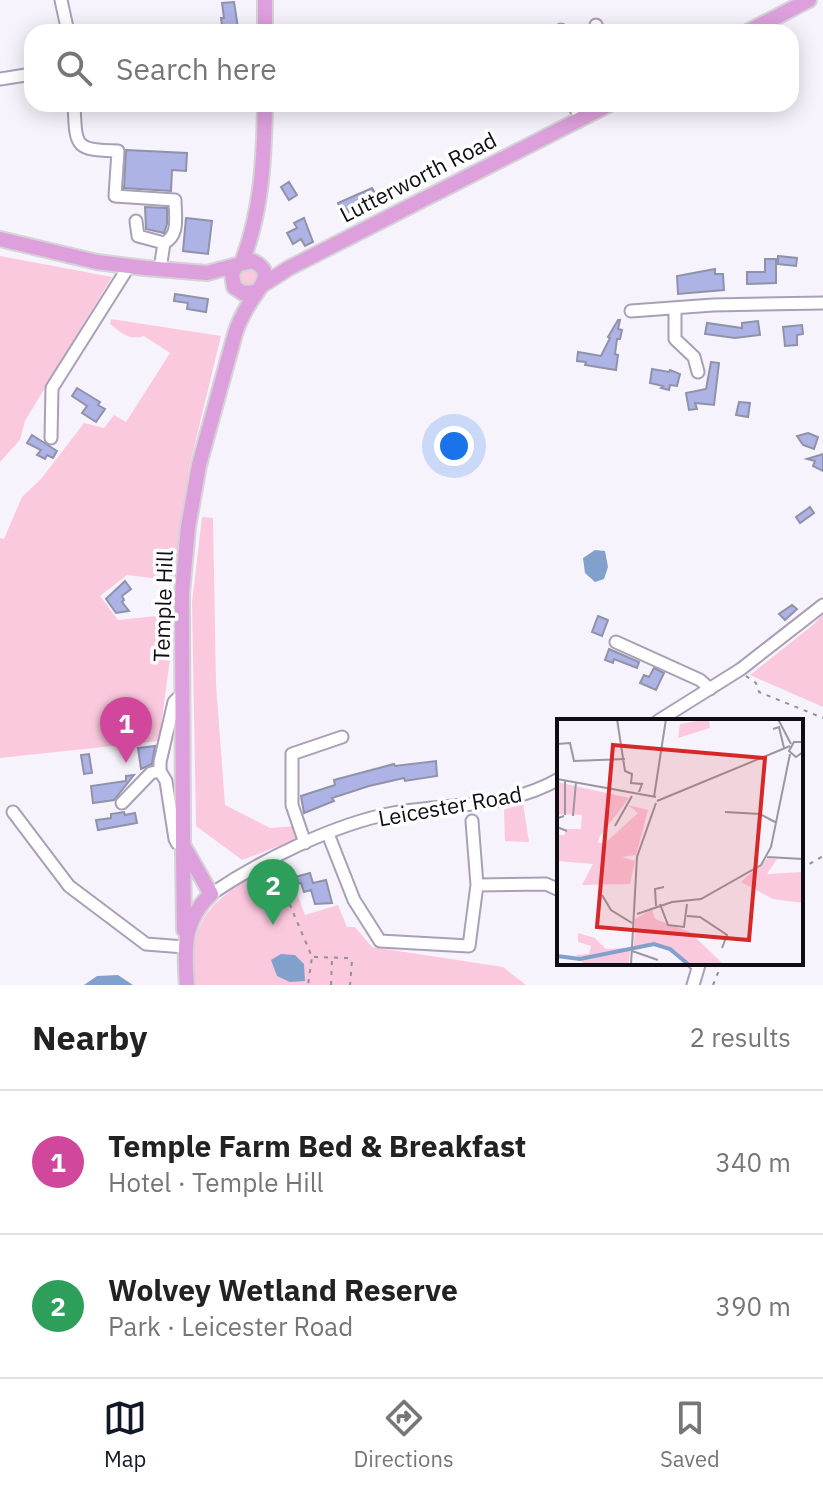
<!DOCTYPE html>
<html lang="en">
<head>
<meta charset="utf-8">
<style>
	:root { --surface:#fff; --page:#f6f6f6; --text:#222; --muted:#767676; --line:#e0e0e0; --accent:#111827 }
	body { margin:0; font-family:"IBM Plex Sans",sans-serif; background:var(--page); color:var(--text) }
	.you { position:absolute; left:454px; top:446px; width:28px; height:28px; margin:-20px; border:6px solid #fff; border-radius:50%; background:#1a73e8; box-shadow:0 0 0 12px #1a73e833 }
	.badge { display:grid; place-items:center; width:52px; height:52px; border-radius:50%; background:var(--accent); color:#fff; font-size:26px; font-weight:700 }
	.pin { position:absolute; translate:-50% -66px; filter:drop-shadow(0 2px 4px #0008) }
	.pin::after { content:''; position:absolute; top:42px; width:28px; height:24px; background:inherit; clip-path:polygon(0 0,100% 0,50% 100%) }
	.list { margin:0; padding:0; list-style:none }
	h2 { display:flex; justify-content:space-between; align-items:center; height:104px; margin:0; padding:0 32px; font-size:34px }
	h2 small { font-size:26px; font-weight:400; color:var(--muted) }
	.list li { display:grid; grid-template-columns:52px 1fr auto; gap:24px; align-items:center; box-sizing:border-box; height:144px; padding:0 32px; border-top:2px solid var(--line) }
	.list b { display:block; font-size:30px; white-space:nowrap }
	.list p { margin:0; font-size:26px; white-space:nowrap; color:var(--muted) }
	.list em { font-size:26px; font-style:normal; color:var(--muted) }
	.icon { flex:none; width:44px; height:44px; fill:none; stroke:currentColor; stroke-width:2; stroke-linecap:round; stroke-linejoin:round }
	.map { position:relative; flex:none; width:823px; height:985px; overflow:hidden }
	.search { position:absolute; background:var(--surface); box-shadow:0 4px 20px #0003; left:24px; right:24px; top:24px; height:88px; display:flex; align-items:center; gap:20px; box-sizing:border-box; padding:0 28px; border-radius:24px; color:var(--muted); font-size:30px }
	.sheet { height:392px; background:var(--surface) }
	nav { display:flex; justify-content:space-around; align-items:center; box-sizing:border-box; height:112px; border-top:2px solid var(--line); background:var(--surface); font-size:22px; color:var(--muted) }
	nav a { display:grid; justify-items:center; gap:4px }
	nav .on { color:var(--accent) }
	.map>svg:first-child { display:block }
	.green { fill:#fbc9dd }
	.water { fill:#81a0cc }
	.building { fill:#aeb3e6; stroke:#8f92a9; stroke-width:2 }
	.lines { fill:none; stroke-linecap:round; stroke-linejoin:round }
	.minor-casing { stroke:#a99fb7; stroke-width:15 }
	.major-casing { stroke:#d4d3d5; stroke-width:18 }
	.path { stroke:#928f98; stroke-width:2; stroke-dasharray:4 6; stroke-linecap:butt }
	.minor { stroke:#fff; stroke-width:11 }
	.major { stroke:#dda0dc; stroke-width:14 }
	.labels { text-anchor:middle; stroke-width:7; stroke-linejoin:round; paint-order:stroke }
	.street-label { font-size:22px; fill:#0f0c14; stroke:#fff }
	.inset-river { fill:none; stroke:#81a0cc; stroke-width:4 }
	.inset-road { fill:none; stroke:#9a97a0; stroke-width:2 }
	.view { fill:#d62828; fill-opacity:0.15; stroke:#d62828; stroke-width:4 }
	.inset-edge { fill:none; stroke:#0f0c14; stroke-width:4 }
</style>
</head>
<body>
<div class="map">
<svg width="823" height="985" viewBox="0 0 823 985">
	<rect width="100%" height="100%" fill="#f7f3fd"/>
	<path class="green" d="M0,256L112,277L25,421L20,440L0,462Z
		M241,267L259,270V285L240,287L236,273Z
		M111,319L221,336L189,468L175,581L127,575L100,596L118,620L176,614L159,741L0,758V538L4,539L22,497L41,479L84,423L104,428L114,415L126,422L170,353L144,336C130,341 121,333 110,324Z
		M202,517L213,518L216,684L225,805L270,828L296,826L300,838L242,860L196,826L192,602Z
		M823,614V707L750,675L814,624Z
		M523,803L529,842L505,841L504,810Z
		M285,861L305,915L338,905L347,927H355L372,947L503,967L526,985H195C195,973 192,959 194,947C200,899 247,880 285,861Z"/>
	<path class="water" d="M595,550L605,551L608,567L604,579L595,582L585,573L583,558Z
		M281,954L295,955L304,964L305,981L290,982L277,976L271,960Z
		M118,975L133,985H84L97,976Z"/>
	<path class="building" d="M234,2L238,28L211,32L222,25L221,18H224L222,3Z
		M126,150L187,153L186,171L172,170L171,191L124,188Z
		M289,182L297,195L289,200L281,187Z
		M372,188L378,199L349,212L348,209L342,212L338,203Z
		M145,207L167,208V224L164,233L146,229Z
		M186,218L212,221L208,254L183,251Z
		M304,218L313,242L305,246L301,239L293,244L287,233L297,228L294,223Z
		M778,256L797,258L796,266L778,264Z
		M765,259H776V283L747,284V272H765Z
		M715,269V274H723L724,290L678,294L677,276Z
		M175,294L208,299L206,312L187,309L188,303L174,301Z
		M618,320H620L618,329L622,330L620,339H617L615,354L618,355L616,370L585,365L586,362L577,361L578,352L601,356L610,338L608,337Z
		M758,321L760,335L735,338L705,334L707,323L742,328V323Z
		M802,325L803,334L797,335V345L785,346L783,327Z
		M711,362L719,363L714,405L695,403L697,409L689,410L686,393L706,389Z
		M652,369L669,372L670,370L680,374L677,386L670,385L669,390L661,388L663,386L650,383Z
		M77,388L100,402L98,405L105,409L96,422L82,413L87,406L72,396Z
		M739,402L750,403L748,417L736,415Z
		M808,433L818,437L814,449L803,445L797,436Z
		M32,435L57,451L53,458L47,455L45,459L37,455L41,450L27,443Z
		M823,454V471L813,466L815,461L807,459Z
		M810,507L814,513L800,523L796,517Z
		M125,581L131,589L122,596L124,600L122,602L129,611L116,613L106,599Z
		M792,605L797,609L785,620L779,614Z
		M598,616L608,620L602,636L592,632Z
		M609,649L639,662L637,668L614,659L613,663L605,660Z
		M654,668L664,673L656,690L640,683L644,675L649,677Z
		M155,746L152,764L141,769L138,748Z
		M89,754L92,773L84,774L81,755Z
		M436,761L437,776L405,781L404,778L369,786L332,798L334,801L304,813L301,796L335,785L334,780L394,764L395,766Z
		M134,775L114,800L93,803L91,786L126,781V776Z
		M124,812L125,815L135,813L137,823L98,830L96,820L111,818V814Z
		M310,873L313,883L326,880L332,903L315,904L311,890L304,892L301,883L297,884L295,877Z"/>
	<g class="lines">
		<g class="minor-casing">
			<path id="minor" d="M61,0L68,32
				M596,25L599,32
				M561,30V32
				M0,79L32,74
				M74,104C76,147 74,150 118,151L115,196L175,200C175,216 180,235 164,243
				M574,104L580,119
				M136,221L138,236L164,243L160,269
				M675,308V339L694,357L698,372
				M631,311L713,305L823,303
				M51,438L52,388L129,266
				M616,642L700,680L710,689
				M658,721L741,669L823,605
				M160,771V762L174,702L178,698L182,699
				M122,803L151,773L160,771L166,781L175,839L177,843L183,845
				M13,812L69,886L146,944L184,947
				M328,834L354,900L380,941L469,946L477,885L472,821
				M305,843L292,805V754L342,737
				M477,885L546,884L559,890
				M211,894C260,861 334,824 393,813C453,802 504,810 559,779
				M693,985L699,965L694,963"/>
		</g>
		<g class="major-casing">
			<path id="major" d="M265,32V0
				M747,32L809,0
				M0,239L97,262L145,268L207,273L252,261C278,273 258,288 249,304C243,314 238,323 235,334L199,465L188,527L182,593L183,845L211,894C183,920 184,949 187,985
				M242,262C262,211 264,158 265,104
				M236,266L232,274L234,287L243,293L256,292
				M264,284L289,268L610,104
				M183,847L184,930"/>
		</g>
		<path class="path" d="M746,676L756,683L759,692L823,718
			M274,867L312,957L308,985
			M801,869L823,856
			M314,957L348,958L352,961L350,985
			M331,985L332,959
			M713,985L722,963"/>
		<use href="#minor" class="minor"/>
		<use href="#major" class="major"/>
	</g>
	<g class="labels">
		<g class="street-label">
			<text transform="translate(418 177) rotate(-27)" y="8">Lutterworth Road</text>
			<text transform="translate(163 606) rotate(-88)" y="8">Temple Hill</text>
			<text transform="translate(450 806) rotate(-10)" y="8">Leicester Road</text>
		</g>
	</g>
	<g transform="translate(557 719)">
		<rect width="246" height="246" fill="#f7f3fd"/>
		<path d="M152,0L153,9L121,19L123,5ZM0,63L72,79L43,117L41,123L47,125L81,94L71,86L91,91L79,136L65,138L78,142L73,165L25,166L36,145L0,142V116H8V110H24L25,96L1,95L0,111ZM211,139L220,140L210,155L246,153V184L216,180L184,163ZM95,190L98,200L133,213L167,246H132L105,227H77L78,200ZM21,214L38,219L49,230L73,229L72,246H28L19,236L32,235L34,227L21,223Z" fill="#fbc9dd"/>
		<path class="inset-river" d="M0,237L23,240L97,225L113,230L132,246"/>
		<path class="inset-road" d="M60,0L68,52L75,55L74,64L85,65L82,73M221,0L234,25M216,10L222,8L227,29M246,23H237L232,32L239,38L246,33M0,25L13,24L17,42L68,40M0,60L99,78M97,78L109,0M100,82L233,27M168,93L203,95L218,103M8,96V61M7,97L1,99L0,108L10,112M16,97L19,63M58,107L75,77M210,138L246,140M45,176L54,191L75,204M103,185L111,206L127,208L130,185M99,187L98,170L107,168M80,195L115,183L144,180L204,146L214,128L233,35M130,197L143,198L170,216L165,229M75,232L101,241M74,246L80,138L99,84"/>
		<path class="view" d="M56,26L208,39L192,221L40,208Z"/>
		<rect width="246" height="246" class="inset-edge"/>
	</g>
</svg>
<div class="you"></div>
<div class="pin badge" style="left:126px;top:763px;background:#d1479c">1</div>
<div class="pin badge" style="left:273px;top:925px;background:#2e9e5b">2</div>
<div class="search"><svg class="icon" aria-label="search" viewBox="0 0 24 24"><circle cx="10" cy="10" r="6"/><path d="M15 15l6 6"/></svg>Search here</div>
</div>
<section class="sheet">
<h2>Nearby<small>2 results</small></h2>
<ul class="list">
<li><span class="badge" style="background:#d1479c">1</span><div><b>Temple Farm Bed &amp; Breakfast</b><p>Hotel · Temple Hill</p></div><em>340 m</em></li>
<li><span class="badge" style="background:#2e9e5b">2</span><div><b>Wolvey Wetland Reserve</b><p>Park · Leicester Road</p></div><em>390 m</em></li>
</ul>
</section>
<nav>
<a class="on"><svg class="icon" aria-label="map" viewBox="0 0 24 24"><path d="M3 6l6-2 6 2 6-2v14l-6 2-6-2-6 2zM9 4v14M15 6v14"/></svg>Map</a>
<a><svg class="icon" aria-label="directions" viewBox="0 0 24 24"><path d="M12 3l9 9-9 9-9-9zM9 14v-3h6M13 9l2 2-2 2"/></svg>Directions</a>
<a><svg class="icon" aria-label="saved" viewBox="0 0 24 24"><path d="M7 4h10v16l-5-4-5 4z"/></svg>Saved</a>
</nav>
</body>
</html>
